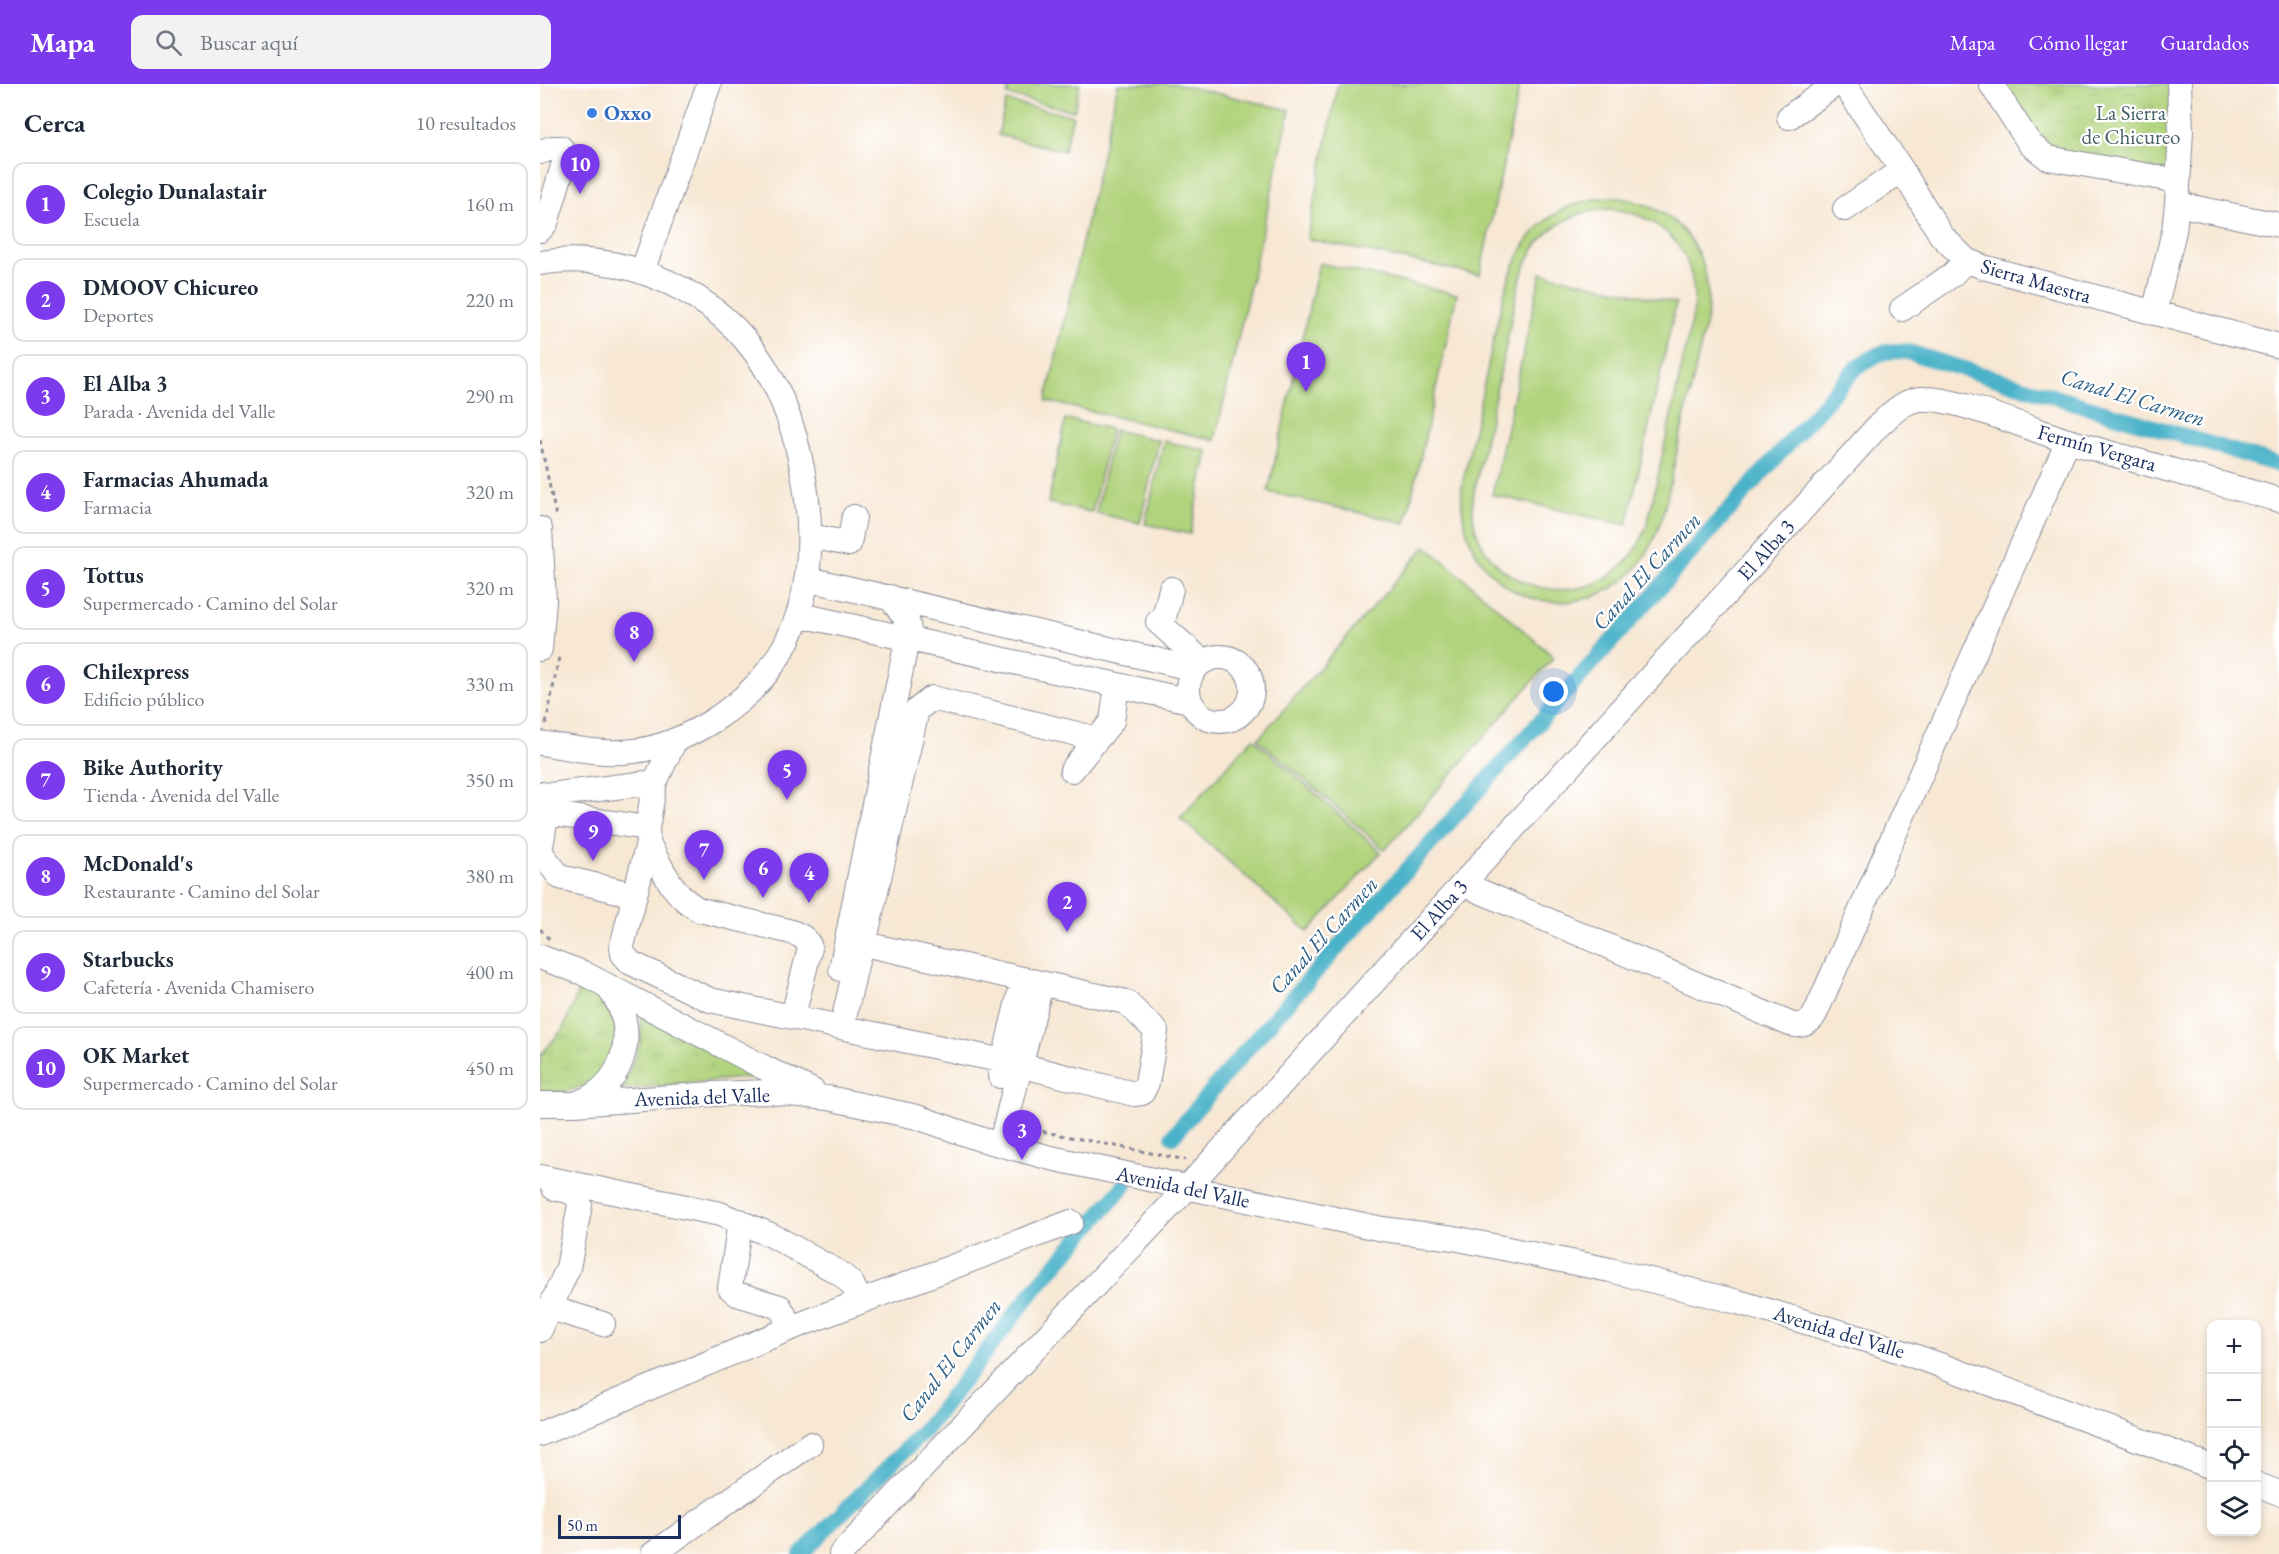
<!DOCTYPE html>
<html lang="es">
<head>
<meta charset="utf-8">
<style>
	:root { --surface:#fff; --page:#f2f2f3; --text:#1f2937; --muted:#747a83; --line:#e0e1e3; --accent:#7c3aed }
	body { margin:0; font-family:"EB Garamond",serif; background:var(--page); color:var(--text) }
	.controls { position:absolute; right:18px; bottom:18px; display:grid; overflow:hidden; border-radius:12px; box-shadow:0 3px 9px #0003 }
	.controls button { width:54px; height:54px; display:grid; place-items:center; padding:0; border:0; border-bottom:2px solid var(--line); background:var(--surface); color:var(--text); font:30px sans-serif }
	.scale { position:absolute; left:18px; bottom:15px; width:123px; box-sizing:border-box; padding-left:6px; border:3px solid #1b2f5e; border-top:0; font-size:16px; line-height:21px; white-space:nowrap; color:#1b2f5e; -webkit-text-stroke:4px #fff; paint-order:stroke }
	.you { position:absolute; left:1014px; top:608px; width:21px; height:21px; margin:-15px; border:4px solid #fff; border-radius:50%; background:#1a73e8; box-shadow:0 0 0 9px #1a73e833 }
	.badge { display:grid; place-items:center; width:39px; height:39px; border-radius:50%; background:var(--accent); color:#fff; font-size:20px; font-weight:700 }
	.pin { position:absolute; translate:-50% -50px; filter:drop-shadow(0 2px 3px #0008) }
	.pin::after { content:''; position:absolute; top:32px; width:21px; height:18px; background:inherit; clip-path:polygon(0 0,100% 0,50% 100%) }
	.list { margin:0; padding:0; list-style:none }
	h2 { display:flex; justify-content:space-between; align-items:center; height:78px; margin:0; padding:0 24px; font-size:26px }
	h2 small { font-size:20px; font-weight:400; color:var(--muted) }
	.list li { display:grid; grid-template-columns:39px 1fr auto; gap:18px; align-items:center; box-sizing:border-box; height:84px; margin:0 12px 12px; padding:0 12px; border:2px solid var(--line); border-radius:12px }
	.list b { display:block; font-size:22px; white-space:nowrap }
	.list p { margin:0; font-size:20px; white-space:nowrap; color:var(--muted) }
	.list em { font-size:20px; font-style:normal; color:var(--muted) }
	.icon { flex:none; width:33px; height:33px; fill:none; stroke:currentColor; stroke-width:2; stroke-linecap:round; stroke-linejoin:round }
	.map { position:relative; flex:none; width:1739px; height:1470px; overflow:hidden }
	header { display:flex; align-items:center; gap:36px; box-sizing:border-box; height:84px; padding:0 30px; background:var(--accent); color:#fff }
	header strong { font-size:28px }
	nav { display:flex; gap:33px; margin-inline-start:auto; font-size:21px }
	.search { width:420px; height:54px; background:var(--page); display:flex; align-items:center; gap:15px; box-sizing:border-box; padding:0 21px; border-radius:12px; color:var(--muted); font-size:22px }
	main { display:flex }
	aside { flex:1; background:var(--surface) }
	.map>svg:first-child { display:block }
	.grass { fill:url(#grass-tufts); stroke:#66816d; stroke-width:1.5 }
	.pitch { fill:#b0d37c; stroke:#66816d; stroke-width:1.5; fill-rule:evenodd }
	.lines { fill:none; stroke-linecap:round; stroke-linejoin:round }
	.canal { stroke:#4bb3c9; stroke-width:16 }
	.minor-casing { stroke:#898b98; stroke-width:26 }
	.path { stroke:#898b98; stroke-width:3; stroke-dasharray:4.5 4.5; stroke-linecap:butt }
	.minor { stroke:#fff; stroke-width:24 }
	.shop-dot { fill:#3f7fe0; stroke:#fff; stroke-width:2 }
	.labels { text-anchor:middle; stroke-width:4.5; stroke-linejoin:round; paint-order:stroke }
	.shop-label { font-size:21px; font-weight:bold; fill:#366cbe; stroke:#fff; text-anchor:start }
	.park-label { font-size:21px; fill:#486067; stroke:#fff }
	.street-label { font-size:21px; fill:#1b2f5e; stroke:#fff }
	.water-label { font-size:22px; font-style:italic; fill:#2c5d83; stroke:#fff }
</style>
</head>
<body>
<header>
<strong>Mapa</strong>
<div class="search"><svg class="icon" aria-label="search" viewBox="0 0 24 24"><circle cx="10" cy="10" r="6"/><path d="M15 15l6 6"/></svg>Buscar aquí</div>
<nav><a>Mapa</a><a>Cómo llegar</a><a>Guardados</a></nav>
</header>
<main>
<aside>
<h2>Cerca<small>10 resultados</small></h2>
<ul class="list">
<li><span class="badge">1</span><div><b>Colegio Dunalastair</b><p>Escuela</p></div><em>160 m</em></li>
<li><span class="badge">2</span><div><b>DMOOV Chicureo</b><p>Deportes</p></div><em>220 m</em></li>
<li><span class="badge">3</span><div><b>El Alba 3</b><p>Parada · Avenida del Valle</p></div><em>290 m</em></li>
<li><span class="badge">4</span><div><b>Farmacias Ahumada</b><p>Farmacia</p></div><em>320 m</em></li>
<li><span class="badge">5</span><div><b>Tottus</b><p>Supermercado · Camino del Solar</p></div><em>320 m</em></li>
<li><span class="badge">6</span><div><b>Chilexpress</b><p>Edificio público</p></div><em>330 m</em></li>
<li><span class="badge">7</span><div><b>Bike Authority</b><p>Tienda · Avenida del Valle</p></div><em>350 m</em></li>
<li><span class="badge">8</span><div><b>McDonald's</b><p>Restaurante · Camino del Solar</p></div><em>380 m</em></li>
<li><span class="badge">9</span><div><b>Starbucks</b><p>Cafetería · Avenida Chamisero</p></div><em>400 m</em></li>
<li><span class="badge">10</span><div><b>OK Market</b><p>Supermercado · Camino del Solar</p></div><em>450 m</em></li>
</ul>
</aside>
<div class="map">
<svg width="1739" height="1470" viewBox="0 0 1739 1470">
	<defs>
		<pattern id="grass-tufts" width="24" height="20" patternUnits="userSpaceOnUse" patternTransform="scale(1.5)"><rect width="24" height="20" fill="#b0d37c"/><path d="M3 7l-1-3M5 7V3M7 7l1-3M15 17l-1-3M17 17v-4M19 17l1-3" fill="none" stroke="#97b56e"/></pattern>
	</defs>
	<rect width="100%" height="100%" fill="#fff"/>
	<filter id="ink" filterUnits="userSpaceOnUse"><feTurbulence type="fractalNoise" baseFrequency=".0167" numOctaves="2"/><feDisplacementMap in="SourceGraphic" scale="12" xChannelSelector="R" yChannelSelector="G"/><feConvolveMatrix kernelMatrix="1 2 1 2 8 2 1 2 1" color-interpolation-filters="sRGB"/></filter>
	<filter id="wash" filterUnits="userSpaceOnUse"><feTurbulence type="fractalNoise" baseFrequency=".008" numOctaves="4" result="noise"/><feDisplacementMap in="SourceGraphic" scale="24" xChannelSelector="R" yChannelSelector="G"/><feGaussianBlur stdDeviation="1.35" result="paint"/><feColorMatrix in="noise" values="0 0 0 0 0 0 0 0 0 0 0 0 0 0 0 0 0 1.4 0 .05"/><feComposite in="paint" operator="in"/></filter>
	<g filter="url(#wash)">
		<rect width="100%" height="100%" fill="#f7e7d3"/>
		<path class="grass" d="M1460,0H1631L1632,90L1508,65Z
			M40,901L63,914L76,944L72,973L55,996L47,1001L28,1007L0,1008V972L22,946L32,924Z
			M101,932L216,990L213,993L89,1005L83,1003L100,960Z"/>
		<path class="pitch" d="M470,0H540L534,27L467,11Z
			M578,0H636L750,26L675,356L506,317Z
			M798,0H980L940,191L767,155Z
			M466,17L533,32L524,67L458,51Z
			M1071,113C1137,119 1175,168 1167,234C1157,278 1147,323 1137,367C1129,404 1124,444 1103,475C1090,494 1070,508 1048,514C974,534 916,476 922,402C931,361 940,319 949,277C966,200 974,120 1071,113ZM1071,125C1127,132 1157,170 1154,226L1109,433C1105,448 1100,462 1089,474C1034,540 919,495 934,408C945,358 956,307 967,257C974,226 977,188 996,162C1014,137 1042,126 1071,125Z
			M779,179L917,210L866,439L728,408Z
			M1001,189L1136,219L1087,441L952,411Z
			M526,335L571,345L552,428L508,419Z
			M574,346L619,356L600,439L556,429Z
			M624,357L668,367L650,450L605,440Z
			M886,462L1014,573L845,766L718,655Z
			M713,654L841,768L768,848L640,734Z"/>
		<g class="lines">
			<path class="canal" d="M633,1052L714,957L1316,284C1336,270 1343,265 1368,268L1739,381
				M261,1470L385,1346L494,1206L585,1101"/>
		</g>
	</g>
	<g filter="url(#ink)">
		<g class="lines">
			<g class="minor-casing">
				<path id="minor" d="M1304,0L1362,86L1401,151L1426,176L1443,183L1739,262
					M1451,0L1490,60L1508,74L1638,97
					M1249,33L1296,0
					M0,68L12,64H21L26,72L6,139L0,146
					M1637,120L1739,141
					M1305,125L1362,86
					M0,179C37,173 76,178 111,191C203,226 246,296 263,389C281,488 264,578 174,636C150,651 123,664 94,667C62,671 32,664 0,659
					M102,188L169,0
					M1362,225L1412,191L1426,176
					M1614,229L1634,147L1637,120L1641,46L1639,0
					M0,445L4,516L0,565
					M271,452L309,460L314,433
					M268,495L655,585
					M631,505L624,534L618,538L663,578
					M257,534H274L650,617
					M648 605a32 32 0 1 1 64 0a32 32 0 1 1-64 0Z
					M135,656L115,698L107,744L108,759L82,862L83,870L91,879L170,916L464,977L594,1010L602,1009L607,999L616,947L586,918L324,860L320,864L302,942
					M532,686L572,637L577,601
					M0,710L10,711L115,698
					M10,711L0,768L20,793L95,811
					M0,728L107,744
					M108,759C122,784 133,813 160,826L248,847C258,850 267,853 270,864L253,932
					M923,800L1250,940C1261,943 1270,940 1275,930L1528,357
					M324,860L377,626L392,614L557,655
					M0,873L43,889L225,984L273,1007
					M301,885L369,546L367,536L350,513
					M460,992L483,895
					M40,1018C87,1000 100,941 68,904
					M0,1020H35L173,1010L230,1008L288,1014L377,1033L440,1055L511,1074L842,1145L914,1154L1070,1186L1198,1218L1333,1258L1403,1282L1672,1383
					M464,1047L501,900
					M0,1093L180,1130L233,1152L301,1190L312,1200L320,1217
					M200,1137L190,1204L197,1210L240,1223L251,1244
					M10,1224L63,1240
					M0,1246L28,1184L40,1121C38,1107 26,1106 14,1104
					M0,1350L251,1244L531,1138
					M1716,1400L1739,1409
					M113,1470L270,1360
					M301,1470L647,1104L1338,342C1349,332 1361,319 1375,316C1405,308 1495,347 1528,357C1598,378 1669,396 1739,416"/>
			</g>
			<path class="path" d="M0,356L16,432
				M6,640L19,573
				M0,845L9,855
				M485,1044L646,1076"/>
			<use href="#minor" class="minor"/>
		</g>
	</g>
	<circle class="shop-dot" cx="52" cy="29" r="6"/>
	<g class="labels">
		<g class="shop-label">
			<text x="64" y="36">Oxxo</text>
		</g>
		<g class="park-label">
			<text x="1591" y="36">La Sierra<tspan x="1591" dy="24">de Chicureo</tspan></text>
		</g>
		<g class="street-label">
			<text transform="translate(1496 197) rotate(16)" y="7">Sierra Maestra</text>
			<text transform="translate(1557 364) rotate(16)" y="7">Fermín Vergara</text>
			<text transform="translate(1226 466) rotate(-48)" y="7">El Alba 3</text>
			<text transform="translate(899 826) rotate(-48)" y="7">El Alba 3</text>
			<text transform="translate(162 1013) rotate(-2)" y="7">Avenida del Valle</text>
			<text transform="translate(643 1103) rotate(12)" y="7">Avenida del Valle</text>
			<text transform="translate(1299 1248) rotate(17)" y="7">Avenida del Valle</text>
		</g>
		<g class="water-label">
			<text transform="translate(1593 313) rotate(17)" y="8">Canal El Carmen</text>
			<text transform="translate(1106 487) rotate(-48)" y="8">Canal El Carmen</text>
			<text transform="translate(783 851) rotate(-48)" y="8">Canal El Carmen</text>
			<text transform="translate(410 1276) rotate(-52)" y="8">Canal El Carmen</text>
		</g>
	</g>
</svg>
<div class="controls">
<button>+</button>
<button>−</button>
<button><svg class="icon" aria-label="locate" viewBox="0 0 24 24"><circle cx="12" cy="12" r="6"/><path d="M12 2v4M12 18v4M2 12h4M18 12h4"/></svg></button>
<button><svg class="icon" aria-label="layers" viewBox="0 0 24 24"><path d="M12 4l9 5-9 5-9-5zM3 14l9 5 9-5"/></svg></button>
</div>
<div class="scale">50 m</div>
<div class="you"></div>
<div class="pin badge" style="left:766px;top:308px">1</div>
<div class="pin badge" style="left:527px;top:848px">2</div>
<div class="pin badge" style="left:482px;top:1076px">3</div>
<div class="pin badge" style="left:269px;top:819px">4</div>
<div class="pin badge" style="left:247px;top:716px">5</div>
<div class="pin badge" style="left:223px;top:814px">6</div>
<div class="pin badge" style="left:164px;top:796px">7</div>
<div class="pin badge" style="left:94px;top:578px">8</div>
<div class="pin badge" style="left:53px;top:777px">9</div>
<div class="pin badge" style="left:40px;top:110px">10</div>
</div>
</main>
</body>
</html>
